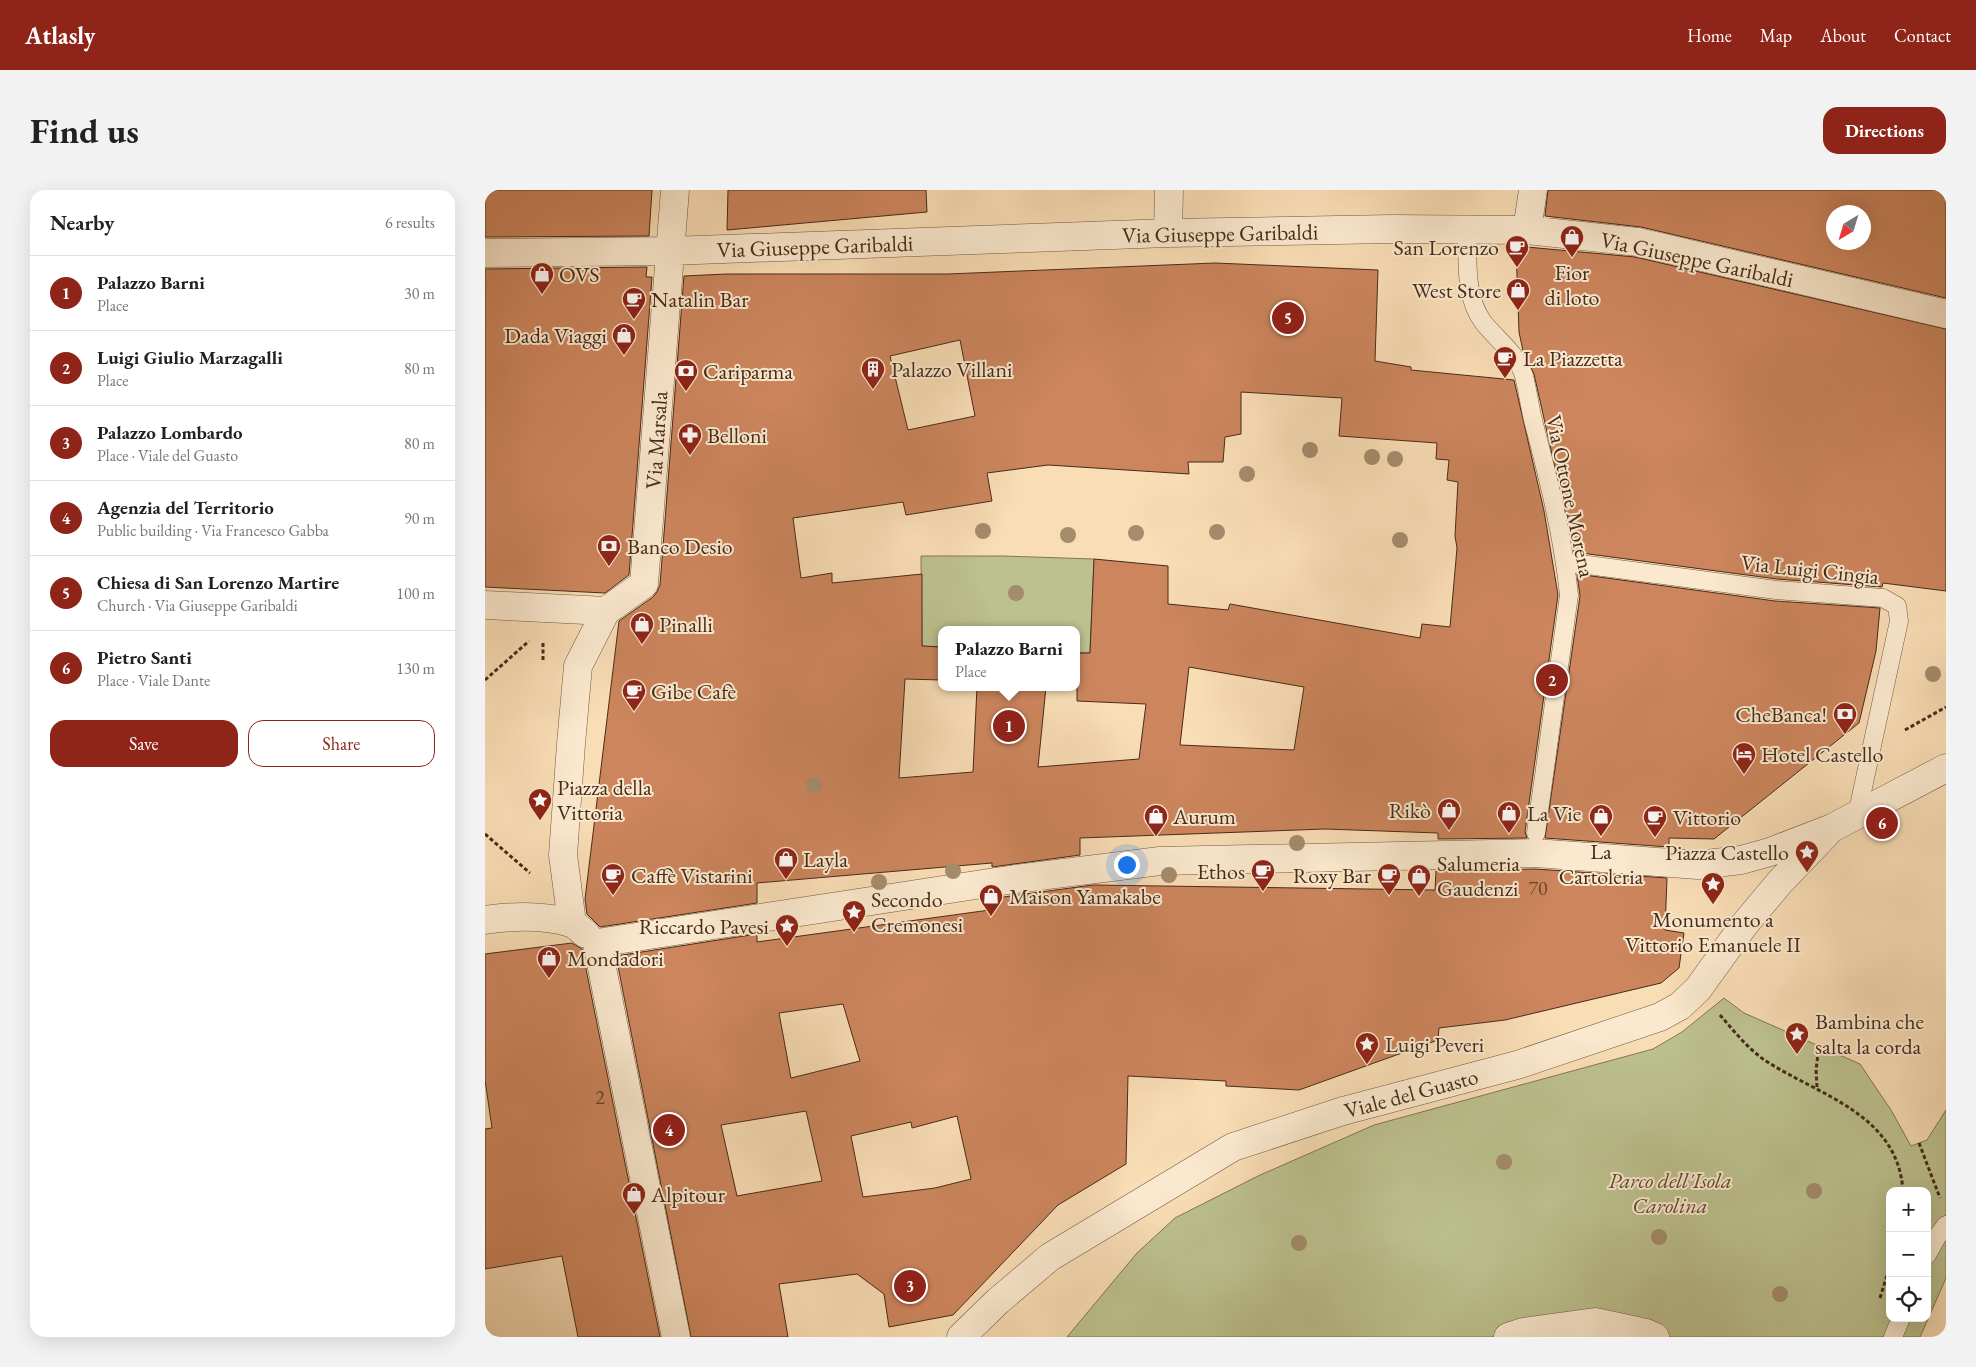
<!DOCTYPE html>
<html lang="en">
<head>
<meta charset="utf-8">
<style>
	:root { --surface:#fff; --page:#f2f2f2; --text:#222; --muted:#767676; --line:#e0e0e0; --accent:#8f2418 }
	body { margin:0; font-family:"EB Garamond",serif; background:var(--page); color:var(--text) }
	.controls { position:absolute; right:15px; bottom:15px; display:grid; overflow:hidden; border-radius:10px; box-shadow:0 5px 20px #0002 }
	.controls button { width:45px; height:45px; display:grid; place-items:center; padding:0; border:0; border-bottom:1px solid var(--line); background:var(--surface); color:var(--text); font:25px sans-serif }
	.compass { position:absolute; left:1341px; top:15px; width:45px; height:45px; border-radius:50%; background:var(--surface); box-shadow:0 5px 20px #0002; rotate:218deg }
	.you { position:absolute; left:641px; top:674px; width:18px; height:18px; margin:-12px; border:4px solid #fff; border-radius:50%; background:#1a73e8; box-shadow:0 0 0 8px #1a73e833 }
	.badge { display:grid; place-items:center; width:32px; height:32px; border-radius:50%; background:var(--accent); color:#fff; font-size:16px; font-weight:700 }
	.pin { position:absolute; translate:-50% -50%; border:2px solid #fff; box-shadow:0 1px 5px #0006 }
	.popup { position:absolute; left:453px; top:436px; width:142px; height:65px; box-sizing:border-box; display:grid; place-content:center; border-radius:10px; background:var(--surface); filter:drop-shadow(0 1px 4px #0005); font-size:16px; white-space:nowrap; color:var(--muted) }
	.popup b { font-size:19px; color:var(--text) }
	.popup::after { content:''; position:absolute; left:50%; top:100%; margin-left:-10px; border:10px solid transparent; border-top-color:var(--surface) }
	.list { margin:0; padding:0; list-style:none }
	h2 { display:flex; justify-content:space-between; align-items:center; height:65px; margin:0; padding:0 20px; font-size:21px }
	h2 small { font-size:16px; font-weight:400; color:var(--muted) }
	.list li { display:grid; grid-template-columns:32px 1fr auto; gap:15px; align-items:center; box-sizing:border-box; height:75px; padding:0 20px; border-top:1px solid var(--line) }
	.list b { display:block; font-size:19px; white-space:nowrap }
	.list p { margin:0; font-size:16px; white-space:nowrap; color:var(--muted) }
	.list em { font-size:16px; font-style:normal; color:var(--muted) }
	.actions { display:flex; gap:10px; padding:15px 20px }
	.actions a { flex:1; padding:11px 0; border:1px solid var(--accent); border-radius:15px; text-align:center; font-size:18px; color:var(--accent) }
	.actions .main { background:var(--accent); color:#fff }
	.icon { flex:none; width:28px; height:28px; fill:none; stroke:currentColor; stroke-width:2; stroke-linecap:round; stroke-linejoin:round }
	.map { position:relative; flex:none; width:1461px; height:1147px; overflow:hidden; border-radius:15px }
	header { display:flex; align-items:center; gap:30px; box-sizing:border-box; height:70px; padding:0 25px; background:var(--accent); color:#fff }
	header strong { font-size:24px }
	nav { display:flex; gap:28px; margin-inline-start:auto; font-size:18px }
	.intro { display:flex; align-items:center; justify-content:space-between; box-sizing:border-box; height:120px; padding:0 30px }
	h1 { margin:0; font-size:35px }
	.button { padding:12px 22px; border-radius:15px; background:var(--accent); color:#fff; font-size:18px; font-weight:700 }
	main { display:flex; gap:30px; padding:0 30px }
	aside { flex:1; background:var(--surface); border-radius:15px; box-shadow:0 5px 20px #0002 }
	.map>svg:first-child { display:block }
	.green { fill:#bcc18e; stroke:#827654; fill-rule:evenodd }
	.building { fill:#cc855d; stroke:#472b1a; fill-rule:evenodd }
	.lines { fill:none; stroke-linecap:round; stroke-linejoin:round }
	.lane-casing { stroke:#745841; stroke-width:19 }
	.street-casing { stroke:#745841; stroke-width:29 }
	.path { stroke:#472b1a; stroke-width:3; stroke-dasharray:4 2.5; stroke-linecap:butt }
	.lane { stroke:#fbe9cf; stroke-width:18 }
	.street { stroke:#fbe9cf; stroke-width:28 }
	.tree { fill:#a48c6c }
	.labels { text-anchor:middle; stroke-width:4; stroke-linejoin:round; paint-order:stroke }
	.number-label { font-size:20px; fill:#68422b }
	.street-label { font-size:22px; fill:#472b1a; stroke:#fbe9cf }
	.poi-label { font-size:22px; fill:#472b1a; stroke:#fbe9cf; text-anchor:start }
	.park-label { font-size:22px; font-style:italic; fill:#5e4931; stroke:#fbe9cf }
</style>
</head>
<body>
<header>
<strong>Atlasly</strong>
<nav><a>Home</a><a>Map</a><a>About</a><a>Contact</a></nav>
</header>
<div class="intro"><h1>Find us</h1><a class="button">Directions</a></div>
<main>
<aside>
<h2>Nearby<small>6 results</small></h2>
<ul class="list">
<li><span class="badge">1</span><div><b>Palazzo Barni</b><p>Place</p></div><em>30 m</em></li>
<li><span class="badge">2</span><div><b>Luigi Giulio Marzagalli</b><p>Place</p></div><em>80 m</em></li>
<li><span class="badge">3</span><div><b>Palazzo Lombardo</b><p>Place · Viale del Guasto</p></div><em>80 m</em></li>
<li><span class="badge">4</span><div><b>Agenzia del Territorio</b><p>Public building · Via Francesco Gabba</p></div><em>90 m</em></li>
<li><span class="badge">5</span><div><b>Chiesa di San Lorenzo Martire</b><p>Church · Via Giuseppe Garibaldi</p></div><em>100 m</em></li>
<li><span class="badge">6</span><div><b>Pietro Santi</b><p>Place · Viale Dante</p></div><em>130 m</em></li>
</ul>
<div class="actions"><a class="main">Save</a><a>Share</a></div>
</aside>
<div class="map">
<svg width="1461" height="1147" viewBox="0 0 1461 1147">
	<rect width="100%" height="100%" fill="#f9ddb5"/>
	<filter id="stains"><feTurbulence type="fractalNoise" baseFrequency=".004" numOctaves="4"/><feColorMatrix values="0 0 0 0 .2 0 0 0 0 .09 0 0 0 0 .02 0 0 0 .5 -.17"/></filter>
	<radialGradient id="worn" r=".72"><stop offset=".6" stop-color="#630" stop-opacity="0"/><stop offset="1" stop-color="#630" stop-opacity=".3"/></radialGradient>
	<path class="green" d="M436,366H517L609,369L605,463H592V440H456V457L437,456Z
		M1239,808L1259,823L1375,874L1406,920L1426,956L1442,950L1461,920V1088L1435,1147H582L652,1063L690,1028L773,986L889,935L1168,859L1197,842ZM1405,1001H1442V1128H1405Z"/>
	<path class="building" d="M0,0H167L164,46L0,47Z
		M243,0H441L442,22L242,40Z
		M1063,0H1461V108L1156,37L1060,26ZM1348,22H1378V52H1348Z
		M1031,56L1150,67L1461,139V401L1398,393L1397,397L1292,389L1089,362L1049,184L1038,161L1034,142Z
		M730,73L893,80L890,171L926,177V180L1029,190L1059,321L1073,405L1040,642L1042,648L953,649V643L840,639L595,648V665L507,677V673L272,693V713L115,737L102,724L100,709L134,431L168,407L172,402L175,395L199,86L241,84H463ZM475,150L490,226L423,240L405,166ZM756,202L857,208L854,246L952,253L951,269L964,270L962,290L973,292L970,346L972,358L965,437L937,434L935,448L745,414L743,420L683,414V376L609,369L605,463H592V511L661,514L654,569L553,577L561,497H492L488,582L414,588L420,489L456,490V457L437,456V384L347,393V383L316,388L308,328L418,312L421,325L507,311L502,283L563,275L704,284L703,272H738L740,247L756,244ZM704,477L819,497L809,560L695,555Z
		M162,77L161,87H167L144,385L120,403L0,397V79Z
		M1092,384L1290,411L1395,418L1391,461L1374,533L1229,649L1184,648V657L1060,648L1095,406Z
		M1050,679L1182,688L1180,740L1199,743L1194,778L1176,793L1020,830L954,838L953,850L814,900L741,896V891L643,886L641,974L573,1015L468,1125L404,1137L399,1104L372,1084L294,1094L303,1147H206L131,766L272,744V752L512,719L511,708L608,695L950,700L951,681ZM358,814L375,871L306,888L294,823ZM321,921L337,991L252,1006L236,935ZM472,926L486,989L450,998L378,1007L366,946L426,932L427,938Z
		M87,753L97,759L175,1147H93L77,1066L0,1079V939L7,938L0,890V764Z"/>
	<g class="lines">
		<g class="lane-casing">
			<path id="lane" d="M982,40C983,70 979,106 998,132C1012,150 1032,163 1039,186C1043,202 1045,219 1049,234C1064,291 1078,347 1084,405L1051,643
				M1080,372L1291,400L1398,408L1412,416L1414,431L1372,625
				M1442,1065L1452,1047L1461,1035
				M1408,1147L1416,1128"/>
		</g>
		<g class="street-casing">
			<path id="street" d="M1042,40L1048,0
				M683,43L684,0
				M0,63L185,61L683,43L906,39L1042,40L1153,52L1461,124
				M0,415L121,421
				M0,730C27,726 59,725 86,733C91,735 97,741 101,744
				M87,733L78,665L86,554L93,476L121,421L159,394L190,0
				M112,753L530,689L675,671L1050,663L1213,675L1256,670L1285,662L1347,638L1461,578
				M112,753L191,1147
				M476,1147L513,1111L565,1067L748,957L858,921L1032,875L1175,827L1195,816L1213,799L1259,735L1295,692L1341,644
				M1023,1147L1038,1142L1110,1132L1161,1143L1170,1147"/>
		</g>
		<path class="path" d="M58,470V451
			M0,490L44,451
			M1420,540L1461,517
			M0,644L45,683
			M1235,825C1249,841 1263,859 1281,871C1335,906 1413,924 1418,1001
			M1332,897L1331,880L1334,856
			M1434,953L1455,1008
			M1395,1108L1405,1076"/>
		<use href="#lane" class="lane"/>
		<use href="#street" class="street"/>
	</g>
	<g class="tree">
		<circle cx="825" cy="260" r="8"/>
		<circle cx="887" cy="267" r="8"/>
		<circle cx="910" cy="269" r="8"/>
		<circle cx="762" cy="284" r="8"/>
		<circle cx="498" cy="341" r="8"/>
		<circle cx="732" cy="342" r="8"/>
		<circle cx="651" cy="343" r="8"/>
		<circle cx="583" cy="345" r="8"/>
		<circle cx="915" cy="350" r="8"/>
		<circle cx="531" cy="403" r="8"/>
		<circle cx="1448" cy="484" r="8"/>
		<circle cx="329" cy="595" r="8"/>
		<circle cx="812" cy="653" r="8"/>
		<circle cx="468" cy="681" r="8"/>
		<circle cx="684" cy="685" r="8"/>
		<circle cx="394" cy="692" r="8"/>
		<circle cx="1019" cy="972" r="8"/>
		<circle cx="1329" cy="1001" r="8"/>
		<circle cx="1174" cy="1047" r="8"/>
		<circle cx="814" cy="1053" r="8"/>
		<circle cx="1295" cy="1104" r="8"/>
	</g>
	<defs>
		<g id="shop-pin" transform="scale(1.25)"><path d="M0 17L-7.5 6A9.5 9.5 0 1 1 7.5 6Z" fill="#8f2418" stroke="#fbe9cf"/><path d="M-5-2.5h2.3a2.7 3.5 0 0 1 5.4 0H5L5.5 6h-11ZM-1.5-2.5h3a1.5 2.3 0 0 0-3 0Z" fill="#fff"/></g>
		<g id="cafe-pin" transform="scale(1.25)"><path d="M0 17L-7.5 6A9.5 9.5 0 1 1 7.5 6Z" fill="#8f2418" stroke="#fbe9cf"/><path d="M-5.5-4.5H6V0H3Q3 3.5 0 3.5H-2.5Q-5.5 3.5-5.5 0ZM3-3.2v2h1.7v-2ZM-6 4.5H4V6H-6Z" fill="#fff"/></g>
		<g id="building-pin" transform="scale(1.25)"><path d="M0 17L-7.5 6A9.5 9.5 0 1 1 7.5 6Z" fill="#8f2418" stroke="#fbe9cf"/><path d="M-4-6H4V6H1V3H-1V6H-4ZM-2.5-4.3h1.7v1.8h-1.7ZM.8-4.3h1.7v1.8H.8ZM-2.5-1h1.7V.8h-1.7ZM.8-1h1.7V.8H.8Z" fill="#fff"/></g>
		<g id="bank-pin" transform="scale(1.25)"><path d="M0 17L-7.5 6A9.5 9.5 0 1 1 7.5 6Z" fill="#8f2418" stroke="#fbe9cf"/><path d="M-6-4H6V4H-6ZM0-2.3a2.3 2.3 0 1 0 0 4.6a2.3 2.3 0 1 0 0-4.6Z" fill="#fff"/></g>
		<g id="pharmacy-pin" transform="scale(1.25)"><path d="M0 17L-7.5 6A9.5 9.5 0 1 1 7.5 6Z" fill="#8f2418" stroke="#fbe9cf"/><path d="M-2-6h4v4h4v4h-4v4h-4v-4h-4v-4h4Z" fill="#fff"/></g>
		<g id="hotel-pin" transform="scale(1.25)"><path d="M0 17L-7.5 6A9.5 9.5 0 1 1 7.5 6Z" fill="#8f2418" stroke="#fbe9cf"/><path d="M-6-4.5h1.5V1H6V5H4.5V3h-9V5H-6ZM-4 0a1.8 1.8 0 1 1 3.6 0ZM.5 0V-2.5h3Q6-2.5 6 0Z" fill="#fff"/></g>
		<g id="sight-pin" transform="scale(1.25)"><path d="M0 17L-7.5 6A9.5 9.5 0 1 1 7.5 6Z" fill="#8f2418" stroke="#fbe9cf"/><path d="M0-6L1.8-2.2L6-1.7L2.9 1.2L3.7 5.4L0 3.3L-3.7 5.4L-2.9 1.2L-6-1.7L-1.8-2.2Z" fill="#fff"/></g>
	</defs>
	<g fill-rule="evenodd">
		<use href="#shop-pin" x="1087" y="47"/>
		<use href="#cafe-pin" x="1032" y="57"/>
		<use href="#shop-pin" x="57" y="84"/>
		<use href="#shop-pin" x="1033" y="100"/>
		<use href="#cafe-pin" x="149" y="109"/>
		<use href="#shop-pin" x="139" y="145"/>
		<use href="#cafe-pin" x="1020" y="168"/>
		<use href="#building-pin" x="388" y="179"/>
		<use href="#bank-pin" x="201" y="181"/>
		<use href="#pharmacy-pin" x="205" y="245"/>
		<use href="#bank-pin" x="124" y="356"/>
		<use href="#shop-pin" x="157" y="434"/>
		<use href="#cafe-pin" x="149" y="501"/>
		<use href="#bank-pin" x="1360" y="524"/>
		<use href="#hotel-pin" x="1259" y="564"/>
		<use href="#sight-pin" x="55" y="610"/>
		<use href="#shop-pin" x="964" y="620"/>
		<use href="#shop-pin" x="1024" y="623"/>
		<use href="#shop-pin" x="671" y="626"/>
		<use href="#shop-pin" x="1116" y="626"/>
		<use href="#cafe-pin" x="1170" y="627"/>
		<use href="#sight-pin" x="1322" y="662"/>
		<use href="#shop-pin" x="301" y="669"/>
		<use href="#cafe-pin" x="778" y="681"/>
		<use href="#cafe-pin" x="128" y="685"/>
		<use href="#cafe-pin" x="904" y="685"/>
		<use href="#shop-pin" x="934" y="686"/>
		<use href="#sight-pin" x="1228" y="694"/>
		<use href="#shop-pin" x="506" y="706"/>
		<use href="#sight-pin" x="369" y="722"/>
		<use href="#sight-pin" x="302" y="736"/>
		<use href="#shop-pin" x="64" y="768"/>
		<use href="#sight-pin" x="1312" y="844"/>
		<use href="#sight-pin" x="882" y="854"/>
		<use href="#shop-pin" x="149" y="1004"/>
	</g>
	<g class="labels">
		<g class="number-label">
			<text x="1053" y="705">70</text>
			<text x="115" y="914">2</text>
		</g>
		<g class="street-label">
			<text transform="translate(735 43) rotate(-1)" y="8">Via Giuseppe Garibaldi</text>
			<text transform="translate(330 56) rotate(-2)" y="8">Via Giuseppe Garibaldi</text>
			<text transform="translate(1212 69) rotate(12)" y="8">Via Giuseppe Garibaldi</text>
			<text transform="translate(171 250) rotate(-86)" y="8">Via Marsala</text>
			<text transform="translate(1086 306) rotate(78)" y="8">Via Ottone Morena</text>
			<text transform="translate(1325 379) rotate(6)" y="8">Via Luigi Cingia</text>
			<text transform="translate(926 903) rotate(-15)" y="8">Viale del Guasto</text>
		</g>
		<g class="poi-label">
			<text x="1014" y="65" text-anchor="end">San Lorenzo</text>
			<text x="1087" y="90" text-anchor="middle">Fior<tspan x="1087" dy="25">di loto</tspan></text>
			<text x="74" y="92">OVS</text>
			<text x="1016" y="108" text-anchor="end">West Store</text>
			<text x="166" y="117">Natalin Bar</text>
			<text x="122" y="153" text-anchor="end">Dada Viaggi</text>
			<text x="1038" y="176">La Piazzetta</text>
			<text x="406" y="187">Palazzo Villani</text>
			<text x="218" y="189">Cariparma</text>
			<text x="222" y="253">Belloni</text>
			<text x="142" y="364">Banco Desio</text>
			<text x="174" y="442">Pinalli</text>
			<text x="166" y="509">Gibe Cafè</text>
			<text x="1342" y="532" text-anchor="end">CheBanca!</text>
			<text x="1276" y="572">Hotel Castello</text>
			<text x="72" y="605">Piazza della<tspan x="72" dy="25">Vittoria</tspan></text>
			<text x="946" y="628" text-anchor="end">Rikò</text>
			<text x="1042" y="631">La Vie</text>
			<text x="688" y="634">Aurum</text>
			<text x="1188" y="635">Vittorio</text>
			<text x="1116" y="669" text-anchor="middle">La<tspan x="1116" dy="25">Cartoleria</tspan></text>
			<text x="1304" y="670" text-anchor="end">Piazza Castello</text>
			<text x="318" y="677">Layla</text>
			<text x="952" y="681">Salumeria<tspan x="952" dy="25">Gaudenzi</tspan></text>
			<text x="760" y="689" text-anchor="end">Ethos</text>
			<text x="146" y="693">Caffè Vistarini</text>
			<text x="886" y="693" text-anchor="end">Roxy Bar</text>
			<text x="524" y="714">Maison Yamakabe</text>
			<text x="386" y="717">Secondo<tspan x="386" dy="25">Cremonesi</tspan></text>
			<text x="1228" y="737" text-anchor="middle">Monumento a<tspan x="1228" dy="25">Vittorio Emanuele II</tspan></text>
			<text x="284" y="744" text-anchor="end">Riccardo Pavesi</text>
			<text x="82" y="776">Mondadori</text>
			<text x="1330" y="839">Bambina che<tspan x="1330" dy="25">salta la corda</tspan></text>
			<text x="900" y="862">Luigi Peveri</text>
			<text x="166" y="1012">Alpitour</text>
		</g>
		<g class="park-label">
			<text x="1185" y="998">Parco dell'Isola<tspan x="1185" dy="25">Carolina</tspan></text>
		</g>
	</g>
	<rect width="100%" height="100%" filter="url(#stains)"/>
	<rect width="100%" height="100%" fill="url(#worn)"/>
</svg>
<div class="controls">
<button>+</button>
<button>−</button>
<button><svg class="icon" aria-label="locate" viewBox="0 0 24 24"><circle cx="12" cy="12" r="6"/><path d="M12 2v4M12 18v4M2 12h4M18 12h4"/></svg></button>
</div>
<svg class="compass" viewBox="-18 -18 36 36"><path d="M0-13l5 13h-10z" fill="#e53935"/><path d="M0 13l5-13h-10z" fill="#767676"/></svg>
<div class="you"></div>
<div class="pin badge" style="left:524px;top:536px">1</div>
<div class="popup"><b>Palazzo Barni</b>Place</div>
<div class="pin badge" style="left:1067px;top:490px">2</div>
<div class="pin badge" style="left:425px;top:1096px">3</div>
<div class="pin badge" style="left:184px;top:940px">4</div>
<div class="pin badge" style="left:803px;top:128px">5</div>
<div class="pin badge" style="left:1397px;top:633px">6</div>
</div>
</main>
</body>
</html>
